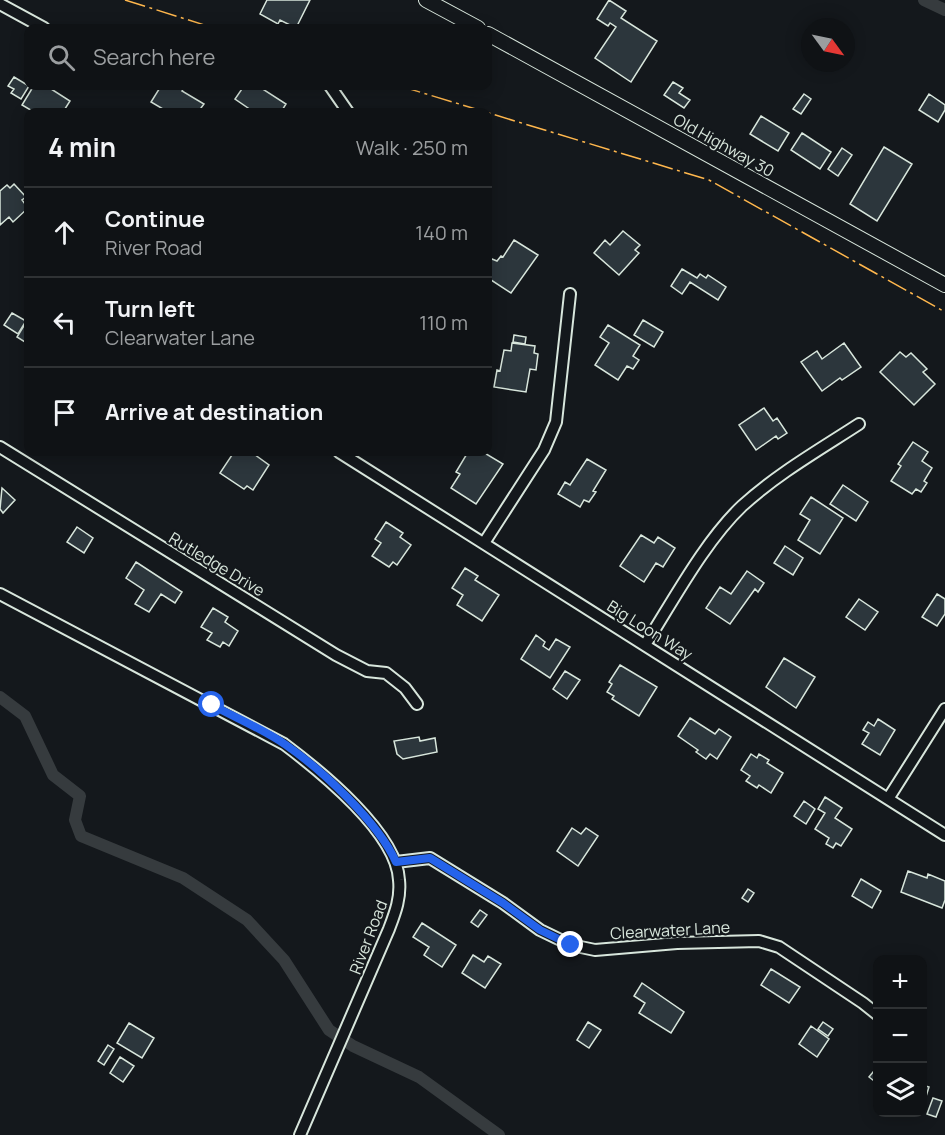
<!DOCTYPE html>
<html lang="en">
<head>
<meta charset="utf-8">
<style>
	:root { --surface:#0f1215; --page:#1d2022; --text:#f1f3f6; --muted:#9b9ea0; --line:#2f3234 }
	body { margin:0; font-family:Manrope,sans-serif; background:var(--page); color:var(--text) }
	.controls { position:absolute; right:18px; bottom:18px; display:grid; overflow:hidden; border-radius:12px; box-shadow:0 3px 15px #0003 }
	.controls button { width:54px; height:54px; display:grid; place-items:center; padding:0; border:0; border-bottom:2px solid var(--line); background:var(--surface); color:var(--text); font:30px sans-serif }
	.compass { position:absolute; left:801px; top:18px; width:54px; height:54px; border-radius:50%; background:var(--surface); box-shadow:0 3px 15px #0003; rotate:123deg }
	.stop { position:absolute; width:18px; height:18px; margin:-14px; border:4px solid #2563eb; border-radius:50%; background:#fff }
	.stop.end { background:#2563eb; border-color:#fff; box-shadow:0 2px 6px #0008 }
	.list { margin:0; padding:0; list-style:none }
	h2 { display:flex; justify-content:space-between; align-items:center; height:78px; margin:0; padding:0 24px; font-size:26px }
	h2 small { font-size:20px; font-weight:400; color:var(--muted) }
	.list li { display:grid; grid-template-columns:39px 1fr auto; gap:18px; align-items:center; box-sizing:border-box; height:90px; padding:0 24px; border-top:2px solid var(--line) }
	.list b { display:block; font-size:22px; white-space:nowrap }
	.list p { margin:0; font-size:20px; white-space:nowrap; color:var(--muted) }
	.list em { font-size:20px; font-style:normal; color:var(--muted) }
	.icon { flex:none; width:33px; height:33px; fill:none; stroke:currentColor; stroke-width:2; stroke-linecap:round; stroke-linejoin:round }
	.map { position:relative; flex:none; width:945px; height:1135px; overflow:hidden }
	.search { position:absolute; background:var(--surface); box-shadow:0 3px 15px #0003; left:24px; top:24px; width:468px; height:66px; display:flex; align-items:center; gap:15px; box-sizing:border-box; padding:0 21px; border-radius:12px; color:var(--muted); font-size:22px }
	.panel { position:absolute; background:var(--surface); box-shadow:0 3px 15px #0003; left:24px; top:108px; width:468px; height:348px; border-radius:12px }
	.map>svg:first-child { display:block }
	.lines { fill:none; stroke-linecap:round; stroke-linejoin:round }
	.canal { stroke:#363b3e; stroke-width:12 }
	.building { fill:#2c363c; stroke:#d8e6dc; stroke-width:1.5 }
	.minor-casing { stroke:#d8e6dc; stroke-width:14 }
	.tertiary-casing { stroke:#d8e6dc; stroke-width:16 }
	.minor { stroke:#14181c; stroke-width:10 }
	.tertiary { stroke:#14181c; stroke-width:14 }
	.power { stroke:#ffb74d; stroke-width:1.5; stroke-dasharray:21 4.5 3 4.5; stroke-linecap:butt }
	.route { stroke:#2563eb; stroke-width:8 }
	.labels { text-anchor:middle; stroke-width:4.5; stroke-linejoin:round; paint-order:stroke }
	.street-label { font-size:16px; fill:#d8e6dc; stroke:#14181c }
</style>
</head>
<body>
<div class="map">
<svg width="945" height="1135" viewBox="0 0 945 1135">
	<rect width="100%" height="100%" fill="#14181c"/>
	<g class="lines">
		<path class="canal" d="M924,0L945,10
			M0,697L25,716L53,775L80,796L75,820L81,836L183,878L247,920L284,960L329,1030L353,1046L419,1077L499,1135"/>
	</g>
	<path class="building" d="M267,0H310L296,28L280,20L278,24L260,14Z
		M609,0L626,11L621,18L657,41L631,82L595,58L616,27L610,23L608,26L597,19Z
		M14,77L29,86L21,99L11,93L14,89L8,86Z
		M673,82L683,88L679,93L690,100L684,108L664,95Z
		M31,86H50L48,87L70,101L63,112H34L22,105L33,87Z
		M161,86H179L184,88L182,91L204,104L198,112H168L151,102Z
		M244,86H262L261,88L286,104L281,112H254L235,99Z
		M804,94L811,99L801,114L793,109Z
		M929,94L945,105V110L938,122L919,110Z
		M761,116L789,133L778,151L750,134Z
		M802,133L831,152L820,169L791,150Z
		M884,147L912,164L877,221L850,204Z
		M842,148L852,155L838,176L828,169Z
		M14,184L26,197L22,200L28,208L13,222L9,217L0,225V191L7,185L10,188Z
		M623,231L640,245L635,250L639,253L619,275L594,253L605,240L610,245Z
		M514,240L538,255L511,293L488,278V266L492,259L497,261L501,256L503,257Z
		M682,269L697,278L700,274L706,278L708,275L726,287L718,300L690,282L682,294L671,286Z
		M12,313L26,321L18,334L4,325Z
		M28,319V344L17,337Z
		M643,320L663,332L654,347L634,335Z
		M608,325L640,345L633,356L639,360L633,369L627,366L618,380L595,365L609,343L600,337Z
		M514,335L526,337L525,344L513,342Z
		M512,343L535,346L534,353L538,354L536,370L530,369L526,392L494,387L497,370L500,371L504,350L511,351Z
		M844,343L861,367L842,380L840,378L822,391L801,362L817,351L822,359Z
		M900,352L906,357L911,353L927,369L923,372L935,384L914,405L880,372Z
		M764,408L773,421L777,418L787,433L778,439L776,436L756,450L739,425Z
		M913,442L928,452L922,461L932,468L924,481L927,483L921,492L916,489L912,494L891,481L901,466L898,464Z
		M234,452H251L269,465L253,490L247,486L244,489L220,473Z
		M468,452L473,455L476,452H483L503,464L476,504L451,488L460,474L456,472Z
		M587,459L606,470L593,491L596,492L589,502L584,500L580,507L558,494L565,482L570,485Z
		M843,485L868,502L856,521L830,504Z
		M2,488L15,500L3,513L0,509Z
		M811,497L843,518L820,554L798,540L810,520L800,514Z
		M386,522L403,533L400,537L411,545L397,565L393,562L389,567L372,556L381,543L375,539Z
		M77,527L93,538L84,553L67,542Z
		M641,535L654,543L658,537L675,548L663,567L656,563L644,582L620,566Z
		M785,546L803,558L793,575L774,563Z
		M136,562L182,592L175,603L161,594L149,612L135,604L144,590L126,578Z
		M465,568L478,576L475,580L499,595L482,621L457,605L463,595L452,588Z
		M747,571L764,583L758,592L755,589L730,624L706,608L720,587L731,594Z
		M937,594L945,599V614L937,626L922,617Z
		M859,599L878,612L865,630L846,617Z
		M213,608L228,617L225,622L238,631L229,646L223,642L220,647L207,640L212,633L201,627Z
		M536,635L545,642L543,646L549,650L556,639L570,647L550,678L521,659Z
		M784,658L815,677L796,708L766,687Z
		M620,665L657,687L639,716L612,699L614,696L607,692L612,684L609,682Z
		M565,671L580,680L567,699L553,689Z
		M690,718L715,734L719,729L731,737L717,759L710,754L706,759L696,752L698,750L678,736Z
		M878,719L895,730L880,755L862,744L869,733L863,730L868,722L874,726Z
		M419,737L420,741L435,738L437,752L403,759L397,754L394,741Z
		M751,754L757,758L759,754L769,760L767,763L783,773L771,793L759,785L757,788L746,781L750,776L741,770Z
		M825,797L842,808L835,818L852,829L841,846L836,843L833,848L826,844L829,838L815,829L825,813L818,809Z
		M804,801L815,809L806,824L794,816Z
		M572,828L581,834L586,828L598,836L578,866L557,851Z
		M908,871L927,878L928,874L945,881V900L942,908L901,892Z
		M861,879L881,891L872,908L852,896Z
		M748,889L754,893L748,902L742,898Z
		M480,910L487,915L478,927L471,922Z
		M422,923L456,945L442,967L424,955L429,947L413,937Z
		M473,955L484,962L488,956L501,964L485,988L462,973Z
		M771,969L800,987L789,1003L761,985Z
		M642,983L684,1012L671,1033L639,1013L645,1003L634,996Z
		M588,1022L601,1030L589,1048L577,1040Z
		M823,1022L833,1029L828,1036L818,1029Z
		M129,1023L154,1038L142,1058L117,1043Z
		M811,1026L829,1039L817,1057L799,1044Z
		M108,1045L114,1049L104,1065L98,1061Z
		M120,1057L134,1066L123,1082L110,1073Z
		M878,1066V1084L869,1077Z
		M922,1085L929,1087L923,1106H922Z
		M933,1098L942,1101L936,1117L927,1114Z"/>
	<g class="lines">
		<g class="minor-casing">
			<path id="minor" d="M0,4L44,28
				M330,86L348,112
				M0,447L336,655L367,671L386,673L405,688L417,704
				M339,452L945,835
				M484,543L544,450L556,422L570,294
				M0,594L284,744C320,771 397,833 399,880C401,898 395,913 389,929L300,1135
				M645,645C673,601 705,541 742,506C777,474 819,450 859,424
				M888,799L945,709
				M396,862L430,858L503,903L540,930L571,945L595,950L677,943L759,941L779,947L863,1003L878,1015"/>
		</g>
		<g class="tertiary-casing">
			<path id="tertiary" d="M426,0L478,28
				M488,34L945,285"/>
		</g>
		<use href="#minor" class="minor"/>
		<use href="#tertiary" class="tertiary"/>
		<path class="power" d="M125,0L214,28
			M400,86L709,180L945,312"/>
	</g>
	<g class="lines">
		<path class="route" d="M212,705C236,718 263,729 286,745C322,770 378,822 396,862L430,858L503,903L540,930L571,945"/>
	</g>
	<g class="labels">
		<g class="street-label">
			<text transform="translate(724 145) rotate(29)" y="6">Old Highway 30</text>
			<text transform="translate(217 564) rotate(31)" y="6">Rutledge Drive</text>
			<text transform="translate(650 630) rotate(32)" y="6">Big Loon Way</text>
			<text transform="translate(670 930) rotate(-3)" y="6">Clearwater Lane</text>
			<text transform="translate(368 937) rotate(-69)" y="6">River Road</text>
		</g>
	</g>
</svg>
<div class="controls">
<button>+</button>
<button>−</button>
<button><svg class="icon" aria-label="layers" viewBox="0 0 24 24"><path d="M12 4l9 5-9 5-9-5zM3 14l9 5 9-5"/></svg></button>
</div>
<svg class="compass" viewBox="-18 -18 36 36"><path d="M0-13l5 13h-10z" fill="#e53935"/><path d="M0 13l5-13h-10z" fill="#9b9ea0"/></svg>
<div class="stop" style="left:212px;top:705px"></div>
<div class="stop end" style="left:571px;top:945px"></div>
<div class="search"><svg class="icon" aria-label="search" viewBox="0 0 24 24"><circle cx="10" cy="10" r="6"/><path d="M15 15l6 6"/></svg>Search here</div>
<section class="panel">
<h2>4 min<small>Walk · 250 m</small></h2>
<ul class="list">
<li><svg class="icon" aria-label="ahead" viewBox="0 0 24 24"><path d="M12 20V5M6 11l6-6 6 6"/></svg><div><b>Continue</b><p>River Road</p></div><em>140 m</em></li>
<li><svg class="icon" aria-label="left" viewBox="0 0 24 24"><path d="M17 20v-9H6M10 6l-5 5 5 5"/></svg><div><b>Turn left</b><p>Clearwater Lane</p></div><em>110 m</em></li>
<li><svg class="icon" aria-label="arrive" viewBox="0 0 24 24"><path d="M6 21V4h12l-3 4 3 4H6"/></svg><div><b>Arrive at destination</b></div></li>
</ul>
</section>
</div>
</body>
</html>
